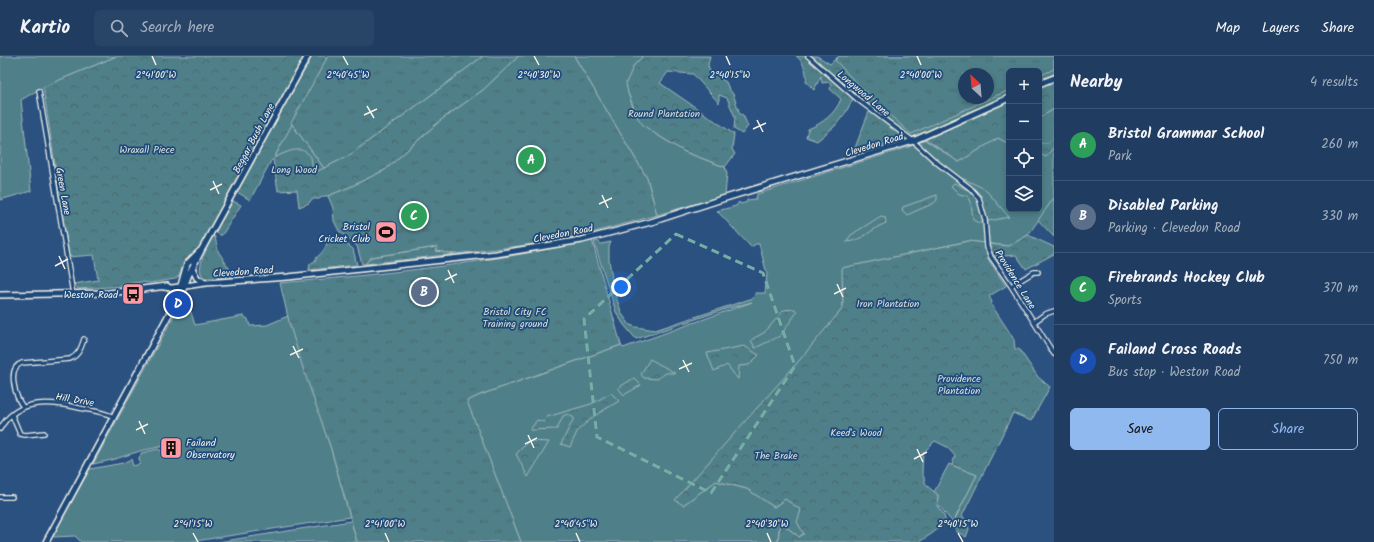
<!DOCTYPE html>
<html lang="en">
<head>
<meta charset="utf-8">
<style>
	:root { --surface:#203d61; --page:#284467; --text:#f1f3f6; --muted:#a2aebd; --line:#3d5676; --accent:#90b9f0 }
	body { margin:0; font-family:Kalam,sans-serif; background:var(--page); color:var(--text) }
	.controls { position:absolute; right:12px; top:12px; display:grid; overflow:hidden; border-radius:6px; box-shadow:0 2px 6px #0003 }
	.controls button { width:36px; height:36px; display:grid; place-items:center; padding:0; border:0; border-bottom:1px solid var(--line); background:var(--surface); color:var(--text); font:20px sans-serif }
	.compass { position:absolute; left:958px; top:12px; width:36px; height:36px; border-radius:50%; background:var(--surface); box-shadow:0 2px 6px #0003; rotate:334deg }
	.you { position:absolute; left:621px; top:231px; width:14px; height:14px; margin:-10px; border:3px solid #fff; border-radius:50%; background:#1a73e8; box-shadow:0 0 0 6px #1a73e833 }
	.badge { display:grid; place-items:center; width:26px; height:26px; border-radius:50%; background:var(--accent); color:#fff; font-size:13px; font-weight:700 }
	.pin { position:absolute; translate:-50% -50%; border:2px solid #fff; box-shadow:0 1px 4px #0006 }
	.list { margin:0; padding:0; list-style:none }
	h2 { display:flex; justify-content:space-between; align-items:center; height:52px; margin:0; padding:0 16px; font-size:17px }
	h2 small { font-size:13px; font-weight:400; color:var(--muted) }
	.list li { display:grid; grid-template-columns:26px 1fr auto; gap:12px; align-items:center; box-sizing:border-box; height:72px; padding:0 16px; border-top:1px solid var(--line) }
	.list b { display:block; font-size:15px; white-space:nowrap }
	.list p { margin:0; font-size:13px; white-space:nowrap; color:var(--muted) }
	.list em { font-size:13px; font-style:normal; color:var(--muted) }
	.actions { display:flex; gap:8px; padding:12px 16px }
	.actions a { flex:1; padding:9px 0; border:1px solid var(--accent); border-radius:6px; text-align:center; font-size:14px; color:var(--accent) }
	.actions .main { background:var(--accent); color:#111 }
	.icon { flex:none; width:22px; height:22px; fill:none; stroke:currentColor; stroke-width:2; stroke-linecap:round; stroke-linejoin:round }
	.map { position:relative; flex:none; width:1054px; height:486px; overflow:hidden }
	header { display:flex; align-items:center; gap:24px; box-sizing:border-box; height:56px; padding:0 20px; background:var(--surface); border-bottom:1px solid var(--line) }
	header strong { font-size:19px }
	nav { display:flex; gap:22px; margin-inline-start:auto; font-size:14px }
	.search { width:280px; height:36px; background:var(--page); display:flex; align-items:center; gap:10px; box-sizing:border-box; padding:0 14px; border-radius:6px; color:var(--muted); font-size:15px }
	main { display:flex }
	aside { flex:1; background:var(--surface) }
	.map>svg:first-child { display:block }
	.green { fill:#4f808a; stroke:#a2b8b9 }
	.forest { fill:url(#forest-crowns); stroke:#a2b8b9; fill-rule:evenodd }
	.park { fill:url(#park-tufts); stroke:#a2b8b9; fill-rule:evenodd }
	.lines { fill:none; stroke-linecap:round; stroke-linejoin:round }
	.minor-casing { stroke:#f4f1e8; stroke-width:6 }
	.secondary-casing { stroke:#f4f1e8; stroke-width:8 }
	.minor { stroke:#1f4a7a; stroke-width:3.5 }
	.secondary { stroke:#1f4a7a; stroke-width:5 }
	.marked { fill:none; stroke:#76ada5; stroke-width:3; stroke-dasharray:8 5; stroke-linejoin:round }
	.ticks { fill:none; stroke:#f4f1e8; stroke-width:1.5 }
	.labels { text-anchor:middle; stroke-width:3.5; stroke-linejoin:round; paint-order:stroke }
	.street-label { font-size:10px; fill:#f4f1e8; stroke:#1f4a7a }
	.park-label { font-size:10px; fill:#dbe0da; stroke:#1f4a7a }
	.poi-label { font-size:10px; fill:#f4f1e8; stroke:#1f4a7a; text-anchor:end }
	.ticks-label { font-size:10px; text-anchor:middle; fill:#f4f1e8; stroke:#1f4a7a; stroke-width:3.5; stroke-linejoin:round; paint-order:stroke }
</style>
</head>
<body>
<header>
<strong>Kartio</strong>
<div class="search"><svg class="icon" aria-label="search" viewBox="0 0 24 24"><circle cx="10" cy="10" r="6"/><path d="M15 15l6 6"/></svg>Search here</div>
<nav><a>Map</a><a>Layers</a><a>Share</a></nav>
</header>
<main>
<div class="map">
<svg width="1054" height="486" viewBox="0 0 1054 486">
	<defs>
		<pattern id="forest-crowns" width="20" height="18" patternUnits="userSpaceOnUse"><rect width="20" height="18" fill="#4f808a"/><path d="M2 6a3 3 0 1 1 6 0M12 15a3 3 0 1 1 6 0" fill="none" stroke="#4c676b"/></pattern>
		<pattern id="park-tufts" width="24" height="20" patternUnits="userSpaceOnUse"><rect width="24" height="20" fill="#4f808a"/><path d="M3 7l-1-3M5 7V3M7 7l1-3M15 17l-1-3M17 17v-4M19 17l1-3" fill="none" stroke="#4c676b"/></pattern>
	</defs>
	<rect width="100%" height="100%" fill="#2b5181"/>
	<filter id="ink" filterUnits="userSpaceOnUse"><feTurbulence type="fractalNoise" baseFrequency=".025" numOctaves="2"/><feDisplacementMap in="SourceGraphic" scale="8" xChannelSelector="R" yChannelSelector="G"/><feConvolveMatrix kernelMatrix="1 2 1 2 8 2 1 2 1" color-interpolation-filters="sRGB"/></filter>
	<g filter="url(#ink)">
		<path class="green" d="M0,0H117L43,31L21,44L31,135L0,144Z
			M574,0H643L634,9L628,37L633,51L654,77L685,96L725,111L727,118L725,139L657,159L647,122Z
			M1054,53V142L1028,179L1009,190L968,185L843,212V252L683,449L716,425L747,433L774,451L785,443L801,454L804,477L799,481L780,466L778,486H521L466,345L480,339L621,289L623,292L752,246L726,253L636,283L624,269L616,256L594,186L598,185L601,188L611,186L609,191V204L614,235L622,258L630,269L636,271L655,274L753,242L755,240V237H765L767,218L759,188H756L751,191L717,155L736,150L739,146L741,148L747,146V144L756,143L757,138L909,91L925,84L959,106L998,82L1009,88V153H1039V62Z
			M291,67L324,112L318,115H313L312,108L303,95C293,93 283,97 274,103Z
			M181,247L189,250L195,269L243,260L248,263L250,270L267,269L288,260L331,393L350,461L189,486H81L75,480L54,481L53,479L90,413L123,407L131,403L133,410L140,408L139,401L141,400V397L158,393L164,396L173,394L174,389H169L140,395L112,404L93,408Z
			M949,408L977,419L953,467L937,447L938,439L934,436Z
			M351,465L357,486H218Z"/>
		<path class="forest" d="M117,0H304L199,192L186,205L179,220L175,223L150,227L142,226L132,227L125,230L78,233L74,228L98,224L94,199L69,201L43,31Z
			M312,0H326V5L274,102C285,97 301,87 311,101L313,114L318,115L348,100L427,42L483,0H519L483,34L441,64L385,114L350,131L328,140H324L319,143H312L309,147L299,151L297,134L278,135L273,103L271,105L250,144L237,136Z
			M643,0H710L708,9L710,15L726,26L729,33L733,38L740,58L743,59L748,70L742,78L734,73L735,61L727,42L719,39V47L693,18L668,16L660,27L734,78L732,93L735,98L725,111L685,96L654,77L643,69L638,62L628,37L626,27L634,9Z
			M796,0H817L830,8L839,0H1054V53L1039,62V15H1009V88L998,82L959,106L919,79L853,97L870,53L854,41L846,56L835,70L817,85L806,81L808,73C823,67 835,58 841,43L830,33L831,28L829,26L822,27L821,20L814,34C811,32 810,28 806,26C808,18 803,4 796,0ZM964,18H988V42H964Z
			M1054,83V91L1046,101L1042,99L1039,102V87H1048Z
			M964,123L985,133L1009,161L979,167L973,164L971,146L968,140L959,138L951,130L954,127L968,134L962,124Z
			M937,139V144L934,147L907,159L902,154L903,151Z
			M1054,142V181L1038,164Z
			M233,145L241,149L222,179H220L215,176Z
			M881,160L885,161L886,167C872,172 863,185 846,186L851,179Z
			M1028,179L1054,191V198L1026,213L1016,199L1005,200L999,207L992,196L989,188L1009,190Z
			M213,180L215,181L218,195L234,220C226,220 216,223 208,222C190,220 209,188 213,180Z
			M331,180L340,183L353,193L357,209L309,214L310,208L316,204V202C323,196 328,191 327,181Z
			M969,185L985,187L988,203L1006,230L989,240L992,246L991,248L1010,277L1014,284L1015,293H1019L1038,321L1050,331L1031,365L1013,357L962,460L967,466L969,473L966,481L956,475L953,467L977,419L952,409L955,400L947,391L935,385L923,397L922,415L926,429L938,439L937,450L944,459L946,467L930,479L919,486H823L818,485L817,486H778L780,466L799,481L804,478L797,466L801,454L785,443L774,451L747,433L716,425L683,449L675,444L797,307L843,252L842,212Z
			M438,191L436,195L455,198L365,208L371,201Z
			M795,253L797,256L780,280L755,292L751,284L765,276L784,254Z
			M744,290L759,299L749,309L739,310L738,323L727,309L714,315L707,297Z
			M650,303L675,317H666L657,323L644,322L641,318Z
			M634,322L641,329L624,339L618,332Z
			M611,337L619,345L594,360L578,374L570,391L561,388L574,362L568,358L563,360L557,373L530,374L537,364L544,366L547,361L591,348Z
			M529,385L549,386L528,421L516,398Z"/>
		<path class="park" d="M328,0H483L427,42L348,100L324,112L291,67Z
			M519,0H574L647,122L657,159L580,180L543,187L455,198L436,195L437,191L371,201L365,208H362L357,190L339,175L334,165L333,152L328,140L350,131L385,114L441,64L483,34Z
			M839,0H1054V13L1039,20V15H1009V34L911,78C884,54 859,31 835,4ZM964,18H988V42H964Z
			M592,184L621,289L480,339L467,345L521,486H357L331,393L303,312L290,270L280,227C385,218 490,207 592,184Z"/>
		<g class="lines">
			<g class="minor-casing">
				<path id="minor" d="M808,0L857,43L913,85L936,106L970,132L979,142L985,164L987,191L991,201L1011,230L1054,298
					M39,35L73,238
					M1011,230L1034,216H1038
					M1034,266L1045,258L1054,255
					M23,351C16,342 6,312 22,307L70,303C79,299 81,292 84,283
					M12,359L20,378L25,379L44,377
					M0,373C18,340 54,346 84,353C94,355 104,356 114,361
					M0,441H12"/>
			</g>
			<g class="secondary-casing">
				<path id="secondary" d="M1039,28L1054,22
					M192,212L197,222L205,227
					M164,231L172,232L205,227L288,221L496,198L582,184L651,166L719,144L913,85L1009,42
					M180,233L187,208L200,195
					M0,239L109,237L167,230
					M46,486L180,238L182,236L189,218L202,193L308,0"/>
			</g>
			<use href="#minor" class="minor"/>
			<use href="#secondary" class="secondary"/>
		</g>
	</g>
	<path class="marked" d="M676,178L763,217L795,310L711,437L597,381L584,263Z"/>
	<path class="ticks" d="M152,0L156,9M343,0L348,9M534,0L539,9M726,0L730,9M917,0L921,9M367,50L374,62M364,59L377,53M757,64L763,76M753,73L766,67M213,125L219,138M210,134L222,128M602,139L608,152M599,148L612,142M59,200L65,213M55,210L68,203M448,214L454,227M445,224L457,218M837,228L843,241M834,238L846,232M293,290L299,302M290,299L303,293M683,304L689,316M679,313L692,307M139,365L145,378M136,374L148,368M528,379L534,392M525,388L537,382M917,393L923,406M914,403L927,396M193,477L198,486M385,477L389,486M576,477L580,486M767,477L771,486M958,477L963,486"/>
	<defs>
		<g id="stadium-square" transform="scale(1.15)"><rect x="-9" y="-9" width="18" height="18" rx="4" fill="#ff9aa2" stroke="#1f4a7a"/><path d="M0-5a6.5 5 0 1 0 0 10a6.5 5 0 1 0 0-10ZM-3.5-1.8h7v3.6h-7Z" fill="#111"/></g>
		<g id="bus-square" transform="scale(1.15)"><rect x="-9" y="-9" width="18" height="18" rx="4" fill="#ff9aa2" stroke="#1f4a7a"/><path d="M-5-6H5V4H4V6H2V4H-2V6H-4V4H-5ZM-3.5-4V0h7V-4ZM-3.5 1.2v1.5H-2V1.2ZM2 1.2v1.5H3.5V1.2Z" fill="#111"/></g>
		<g id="building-square" transform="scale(1.15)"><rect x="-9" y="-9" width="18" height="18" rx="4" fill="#ff9aa2" stroke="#1f4a7a"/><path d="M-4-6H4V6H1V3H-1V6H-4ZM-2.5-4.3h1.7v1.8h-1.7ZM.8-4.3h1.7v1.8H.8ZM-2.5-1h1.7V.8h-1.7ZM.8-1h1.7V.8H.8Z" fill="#111"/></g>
	</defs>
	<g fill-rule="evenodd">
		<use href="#stadium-square" x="386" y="176"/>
		<use href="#bus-square" x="133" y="238"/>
		<use href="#building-square" x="171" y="392"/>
	</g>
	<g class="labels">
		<g class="street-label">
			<text transform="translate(864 37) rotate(40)" y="4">Longwood Lane</text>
			<text transform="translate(253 82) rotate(-62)" y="4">Beggar Bush Lane</text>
			<text transform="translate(874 88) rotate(-17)" y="4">Clevedon Road</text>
			<text transform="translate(64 135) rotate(80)" y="4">Green Lane</text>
			<text transform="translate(563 177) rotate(-11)" y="4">Clevedon Road</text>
			<text transform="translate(243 215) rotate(-4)" y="4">Clevedon Road</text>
			<text transform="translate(1016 223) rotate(58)" y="4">Providence Lane</text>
			<text transform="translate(75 343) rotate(10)" y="4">Hill Drive</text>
		</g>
		<g class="park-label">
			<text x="664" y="61">Round Plantation</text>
			<text x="147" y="97">Wraxall Piece</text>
			<text x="294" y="117">Long Wood</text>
			<text x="888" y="251">Iron Plantation</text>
			<text x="515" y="259">Bristol City FC<tspan x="515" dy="12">Training ground</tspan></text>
			<text x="959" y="326">Providence<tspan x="959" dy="12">Plantation</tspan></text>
			<text x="856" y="380">Keed's Wood</text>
			<text x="776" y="403">The Brake</text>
		</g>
		<g class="poi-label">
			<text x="370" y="174">Bristol<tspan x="370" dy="12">Cricket Club</tspan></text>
			<text x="118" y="242">Weston Road</text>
			<text x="186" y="390" text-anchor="start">Failand<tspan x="186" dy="12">Observatory</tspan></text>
		</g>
	</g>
	<g class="ticks-label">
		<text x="921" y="22">2°40'00"W</text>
		<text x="156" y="22">2°41'00"W</text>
		<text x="348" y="22">2°40'45"W</text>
		<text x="539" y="22">2°40'30"W</text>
		<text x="730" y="22">2°40'15"W</text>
		<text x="193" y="471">2°41'15"W</text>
		<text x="385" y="471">2°41'00"W</text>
		<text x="576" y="471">2°40'45"W</text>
		<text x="767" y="471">2°40'30"W</text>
		<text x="958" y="471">2°40'15"W</text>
	</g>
</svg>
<div class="controls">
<button>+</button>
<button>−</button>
<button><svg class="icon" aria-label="locate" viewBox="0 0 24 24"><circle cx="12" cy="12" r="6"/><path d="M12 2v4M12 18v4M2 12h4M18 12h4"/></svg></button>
<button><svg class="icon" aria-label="layers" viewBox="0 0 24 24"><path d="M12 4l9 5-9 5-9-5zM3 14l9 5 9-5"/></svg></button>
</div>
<svg class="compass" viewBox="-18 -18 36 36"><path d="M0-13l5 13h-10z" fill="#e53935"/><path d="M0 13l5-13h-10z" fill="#a2aebd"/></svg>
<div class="you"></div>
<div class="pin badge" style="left:531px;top:104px;background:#2e9e5b">A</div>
<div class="pin badge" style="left:424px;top:236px;background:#5c6f8a">B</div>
<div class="pin badge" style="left:414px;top:160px;background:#2e9e5b">C</div>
<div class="pin badge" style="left:178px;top:248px;background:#1a4fb4">D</div>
</div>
<aside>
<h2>Nearby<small>4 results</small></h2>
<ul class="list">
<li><span class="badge" style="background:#2e9e5b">A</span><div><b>Bristol Grammar School</b><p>Park</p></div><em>260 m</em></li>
<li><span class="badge" style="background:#5c6f8a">B</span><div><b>Disabled Parking</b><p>Parking · Clevedon Road</p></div><em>330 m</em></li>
<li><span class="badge" style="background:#2e9e5b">C</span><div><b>Firebrands Hockey Club</b><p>Sports</p></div><em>370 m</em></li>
<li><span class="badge" style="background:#1a4fb4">D</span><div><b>Failand Cross Roads</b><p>Bus stop · Weston Road</p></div><em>750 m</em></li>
</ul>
<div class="actions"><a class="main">Save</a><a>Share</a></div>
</aside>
</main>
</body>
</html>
